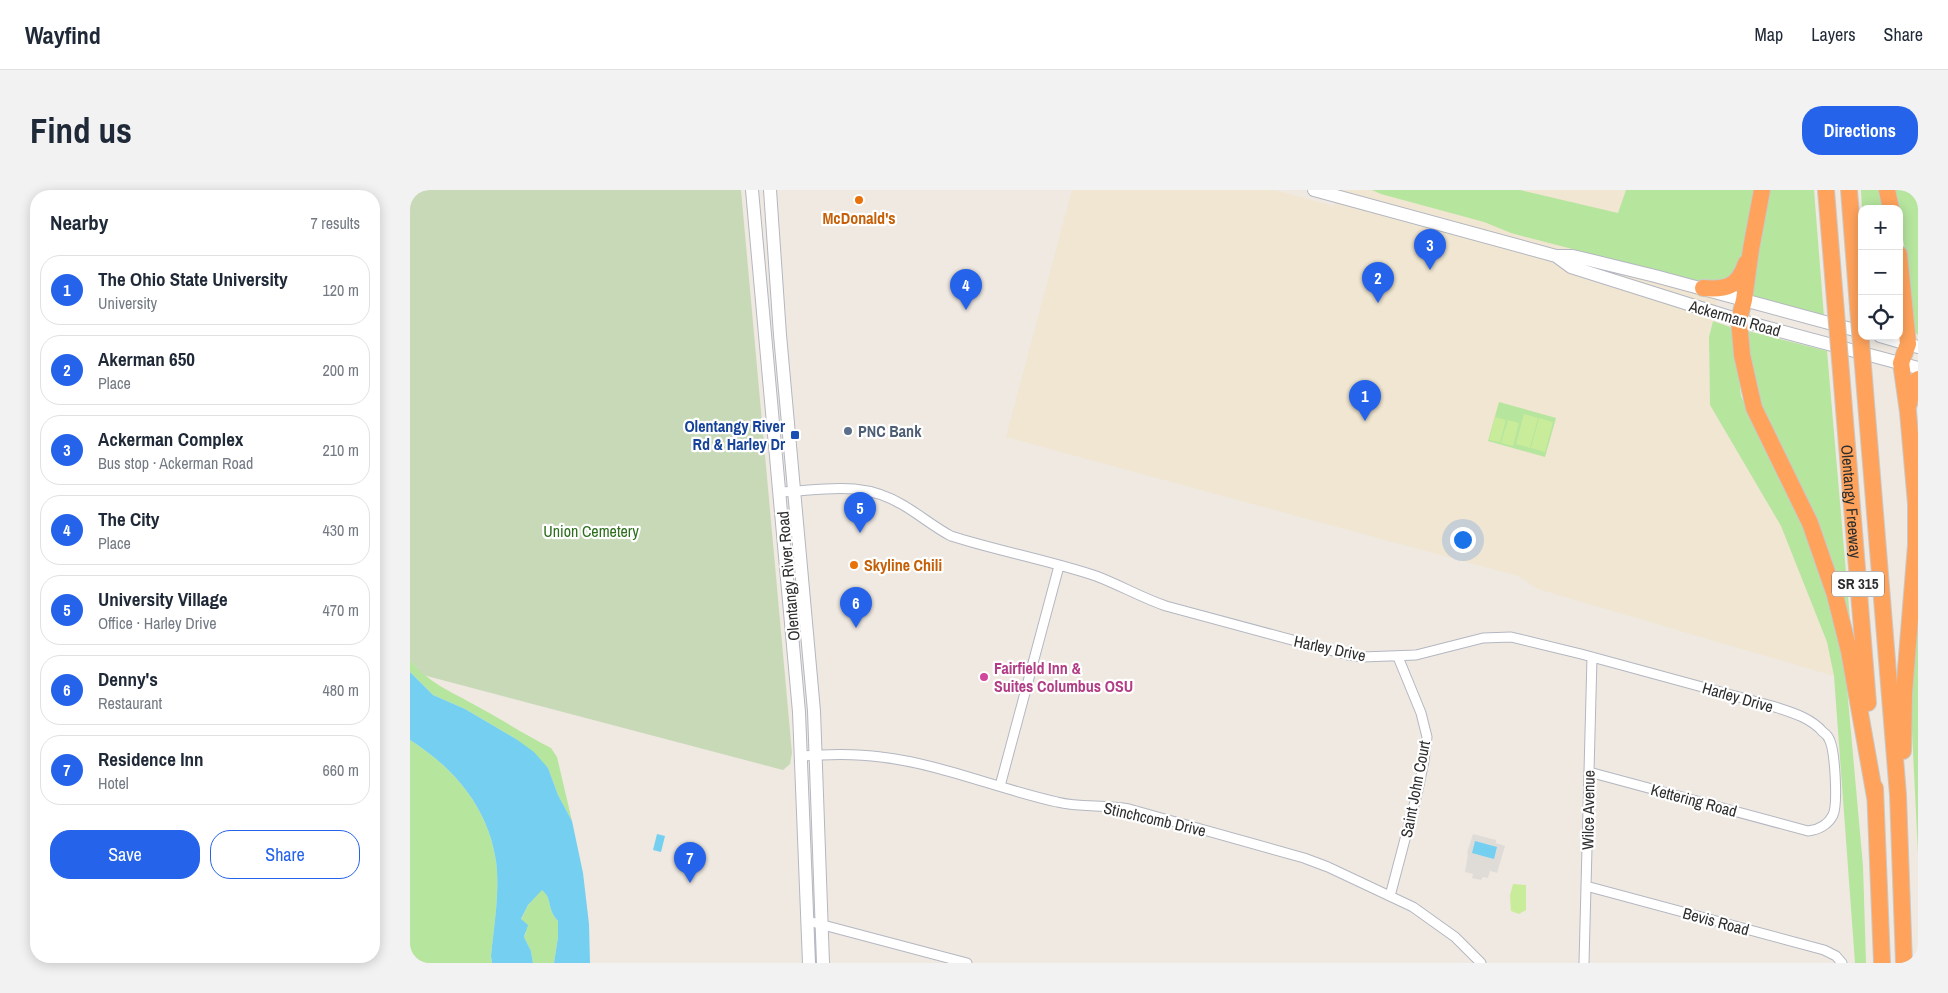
<!DOCTYPE html>
<html lang="en">
<head>
<meta charset="utf-8">
<style>
	:root { --surface:#fff; --page:#f2f2f3; --text:#1f2937; --muted:#747a83; --line:#e0e1e3; --accent:#2563eb }
	body { margin:0; font-family:"Archivo Narrow",sans-serif; background:var(--page); color:var(--text) }
	.controls { position:absolute; right:15px; top:15px; display:grid; overflow:hidden; border-radius:10px; box-shadow:0 2px 12px #0003 }
	.controls button { width:45px; height:45px; display:grid; place-items:center; padding:0; border:0; border-bottom:1px solid var(--line); background:var(--surface); color:var(--text); font:25px sans-serif }
	.you { position:absolute; left:1052px; top:349px; width:18px; height:18px; margin:-12px; border:4px solid #fff; border-radius:50%; background:#1a73e8; box-shadow:0 0 0 8px #1a73e833 }
	.badge { display:grid; place-items:center; width:32px; height:32px; border-radius:50%; background:var(--accent); color:#fff; font-size:16px; font-weight:700 }
	.pin { position:absolute; translate:-50% -41px; filter:drop-shadow(0 1px 2px #0008) }
	.pin::after { content:''; position:absolute; top:26px; width:18px; height:15px; background:inherit; clip-path:polygon(0 0,100% 0,50% 100%) }
	.list { margin:0; padding:0; list-style:none }
	h2 { display:flex; justify-content:space-between; align-items:center; height:65px; margin:0; padding:0 20px; font-size:21px }
	h2 small { font-size:16px; font-weight:400; color:var(--muted) }
	.list li { display:grid; grid-template-columns:32px 1fr auto; gap:15px; align-items:center; box-sizing:border-box; height:70px; margin:0 10px 10px; padding:0 10px; border:1px solid var(--line); border-radius:20px }
	.list b { display:block; font-size:19px; white-space:nowrap }
	.list p { margin:0; font-size:16px; white-space:nowrap; color:var(--muted) }
	.list em { font-size:16px; font-style:normal; color:var(--muted) }
	.actions { display:flex; gap:10px; padding:15px 20px }
	.actions a { flex:1; padding:11px 0; border:1px solid var(--accent); border-radius:20px; text-align:center; font-size:18px; color:var(--accent) }
	.actions .main { background:var(--accent); color:#fff }
	.icon { flex:none; width:28px; height:28px; fill:none; stroke:currentColor; stroke-width:2; stroke-linecap:round; stroke-linejoin:round }
	.map { position:relative; flex:none; width:1508px; height:773px; overflow:hidden; border-radius:20px }
	header { display:flex; align-items:center; gap:30px; box-sizing:border-box; height:70px; padding:0 25px; background:var(--surface); border-bottom:1px solid var(--line) }
	header strong { font-size:24px }
	nav { display:flex; gap:28px; margin-inline-start:auto; font-size:18px }
	.intro { display:flex; align-items:center; justify-content:space-between; box-sizing:border-box; height:120px; padding:0 30px }
	h1 { margin:0; font-size:35px }
	.button { padding:12px 22px; border-radius:20px; background:var(--accent); color:#fff; font-size:18px; font-weight:700 }
	main { display:flex; gap:30px; padding:0 30px }
	aside { flex:1; background:var(--surface); border-radius:20px; box-shadow:0 2px 12px #0003 }
	.map>svg:first-child { display:block }
	.education { fill:#f0e6d1 }
	.green { fill:#b6e59e }
	.cemetery { fill:#c8d9b8 }
	.pitch { fill:#c9ec9a }
	.plaza { fill:#dfdcd8 }
	.water { fill:#75cff0 }
	.lines { fill:none; stroke-linecap:round; stroke-linejoin:round }
	.street-casing { stroke:#b4b7c1; stroke-width:11 }
	.secondary-casing { stroke:#b4b7c1; stroke-width:14 }
	.highway-casing { stroke:#c9c9c9; stroke-width:18 }
	.street { stroke:#fff; stroke-width:9 }
	.secondary { stroke:#fff; stroke-width:12 }
	.highway { stroke:#ffa35c; stroke-width:16 }
	.highway-bridge-casing { stroke:#c9c9c9; stroke-width:18; stroke-linecap:butt }
	.highway-bridge { stroke:#ffa35c; stroke-width:16 }
	.food-dot { fill:#e8710a; stroke:#fff; stroke-width:2 }
	.service-dot { fill:#5c6f8a; stroke:#fff; stroke-width:2 }
	.transit-dot { fill:#1a4fb4; stroke:#fff; stroke-width:2 }
	.hotel-dot { fill:#d1479c; stroke:#fff; stroke-width:2 }
	.labels { text-anchor:middle; stroke-width:4.5; stroke-linejoin:round; paint-order:stroke }
	.shield { fill:#fff; stroke:#6d6d6d; stroke-width:1 }
	.shield-label { font-size:15px; font-weight:bold; fill:#2e2e2e }
	.food-label { font-size:16px; font-weight:bold; fill:#c56008; stroke:#fff }
	.street-label { font-size:16px; fill:#2e2e2e; stroke:#fff }
	.transit-label { font-size:16px; font-weight:bold; fill:#164399; stroke:#fff; text-anchor:end }
	.service-label { font-size:16px; font-weight:bold; fill:#4e5e75; stroke:#fff; text-anchor:start }
	.park-label { font-size:16px; fill:#2c6e1b; stroke:#fff }
	.hotel-label { font-size:16px; font-weight:bold; fill:#b23c85; stroke:#fff; text-anchor:start }
</style>
</head>
<body>
<header>
<strong>Wayfind</strong>
<nav><a>Map</a><a>Layers</a><a>Share</a></nav>
</header>
<div class="intro"><h1>Find us</h1><a class="button">Directions</a></div>
<main>
<aside>
<h2>Nearby<small>7 results</small></h2>
<ul class="list">
<li><span class="badge">1</span><div><b>The Ohio State University</b><p>University</p></div><em>120 m</em></li>
<li><span class="badge">2</span><div><b>Akerman 650</b><p>Place</p></div><em>200 m</em></li>
<li><span class="badge">3</span><div><b>Ackerman Complex</b><p>Bus stop · Ackerman Road</p></div><em>210 m</em></li>
<li><span class="badge">4</span><div><b>The City</b><p>Place</p></div><em>430 m</em></li>
<li><span class="badge">5</span><div><b>University Village</b><p>Office · Harley Drive</p></div><em>470 m</em></li>
<li><span class="badge">6</span><div><b>Denny's</b><p>Restaurant</p></div><em>480 m</em></li>
<li><span class="badge">7</span><div><b>Residence Inn</b><p>Hotel</p></div><em>660 m</em></li>
</ul>
<div class="actions"><a class="main">Save</a><a>Share</a></div>
</aside>
<div class="map">
<svg width="1508" height="773" viewBox="0 0 1508 773">
	<rect width="100%" height="100%" fill="#efe9e1"/>
	<path class="education" d="M662,0H865L923,16L931,7L933,0H1332L1299,147L1300,215L1371,336L1417,452L1424,486L1128,399L1108,386L596,247Z"/>
	<path class="green" d="M962,0H1110L1208,23L1216,0H1346L1331,77L1325,89L1293,93L1101,43L1074,32L971,4Z
		M1359,0H1404L1414,127L1341,106Z
		M1451,0H1472L1476,19H1452Z
		M1483,0H1508V145L1502,139L1500,85L1489,29V19H1487Z
		M1303,131L1320,137L1324,142L1331,206L1349,245L1377,298L1414,389L1433,472L1437,498L1453,676L1456,773H1445L1424,486L1417,452L1371,336L1300,215L1299,147Z
		M1338,141L1417,161L1440,429H1436L1346,203L1336,143Z
		M1089,212L1146,228L1135,267L1078,251Z
		M1508,419V664L1500,500Z
		M0,470C22,495 35,498 63,514C89,528 114,544 141,558L147,567L162,631L148,605L138,578L106,549L55,519L23,505L0,482Z
		M0,550C44,578 78,617 86,671C90,702 84,735 81,766L82,773H0Z
		M132,699C143,709 136,718 148,731V747L144,773H123L121,761L114,747L116,743L111,730L118,715Z"/>
	<path class="cemetery" d="M0,0H331L382,563L380,574L373,580L13,485L0,470Z"/>
	<path class="pitch" d="M1114,224L1128,228L1120,258L1106,254Z
		M1085,227L1096,230L1090,252L1079,250Z
		M1129,228L1143,232L1135,262L1121,258Z
		M1098,230L1109,233L1103,256L1091,253Z
		M1103,694L1116,695V720L1109,724L1101,721L1100,705Z"/>
	<path class="plaza" d="M1063,644L1086,650V653L1095,656L1087,683L1080,681L1078,688L1073,687L1071,690L1062,688L1063,684L1055,682L1058,664L1057,663Z"/>
	<path class="water" d="M0,482L23,505L55,519L106,549L124,562L138,578L148,605L162,631L173,683L179,734L180,773H144L148,747V731C136,718 143,709 132,700L118,715L111,729L118,735L114,747L121,761L123,773H82L81,766C84,735 90,702 86,671C78,617 44,578 0,550Z
		M247,644L255,646L251,662L243,660Z
		M1065,651L1087,657L1084,669L1062,663Z"/>
	<g class="lines">
		<g class="street-casing">
			<path id="street" d="M370,302C415,300 451,290 493,315C510,325 524,337 541,346C588,361 638,370 686,386C710,395 732,408 756,416L938,465L952,467L1006,465L1073,448L1101,447L1171,464L1362,516C1380,522 1400,527 1413,542C1416,544 1419,548 1420,551C1425,563 1428,614 1423,625C1418,635 1408,640 1398,641L1179,582
				M391,566C418,564 444,563 471,567C531,574 588,599 647,612C671,618 695,614 719,619L894,668L918,677L1003,717L1045,747L1071,773
				M590,596L649,376
				M1176,696L1414,760L1426,766L1432,773
				M980,706L1008,600L1014,571L1017,547L1011,523L988,467
				M398,731L557,773
				M1174,773L1182,467"/>
		</g>
		<g class="secondary-casing">
			<path id="secondary" d="M342,0L389,522L399,773
				M360,0L370,145L404,521L413,773
				M904,0L1146,66H1163L1245,86L1452,142
				M1146,66L1161,77L1329,130L1508,178
				M1470,146L1508,157"/>
		</g>
		<g class="highway-casing">
			<g id="highway">
				<path d="M1352,0L1341,59L1334,110L1329,130L1332,165L1344,218L1400,333L1425,405L1439,461L1465,607"/>
				<path d="M1416,0L1425,110"/>
				<path d="M1439,0L1448,117"/>
				<path d="M1477,0L1481,19"/>
				<path d="M1489,64L1498,154L1491,173L1498,222L1506,314V355L1494,503L1493,561"/>
				<path d="M1293,98C1316,100 1328,97 1336,73"/>
				<path id="s1" d="M1431,182L1458,513"/>
				<path d="M1454,188L1488,605L1494,773"/>
				<path d="M1499,214L1501,203L1508,189"/>
				<path d="M1465,598L1472,773"/>
			</g>
		</g>
		<use href="#street" class="street"/>
		<use href="#secondary" class="secondary"/>
		<use href="#highway" class="highway"/>
		<g class="highway-bridge-casing">
			<path id="highway-bridge" d="M1425,110L1431,182
				M1448,117L1454,188"/>
		</g>
		<use href="#highway-bridge" class="highway-bridge"/>
	</g>
	<g class="food-dot">
		<circle cx="449" cy="10" r="5"/>
		<circle cx="444" cy="375" r="5"/>
	</g>
	<circle class="service-dot" cx="438" cy="241" r="5"/>
	<rect class="transit-dot" x="380" y="240" width="10" height="10" rx="2.5"/>
	<circle class="hotel-dot" cx="574" cy="487" r="5"/>
	<g class="labels">
		<rect class="shield" x="1422" y="381.5" width="52" height="25" rx="4"/>
		<g class="shield-label">
			<text x="1448" y="399">SR 315</text>
		</g>
		<g class="food-label">
			<text x="449" y="34">McDonald's</text>
			<text x="454" y="381" text-anchor="start">Skyline Chili</text>
		</g>
		<g class="street-label">
			<text transform="translate(1325 128) rotate(16)" y="6">Ackerman Road</text>
			<text dy="6" stroke="none"><textPath href="#s1" startOffset="130">Olentangy Freeway</textPath></text>
			<text transform="translate(378 386) rotate(-95)" y="6">Olentangy River Road</text>
			<text transform="translate(920 458) rotate(12)" y="6">Harley Drive</text>
			<text transform="translate(1328 507) rotate(16)" y="6">Harley Drive</text>
			<text transform="translate(1005 599) rotate(-79)" y="6">Saint John Court</text>
			<text transform="translate(1284 610) rotate(15)" y="6">Kettering Road</text>
			<text transform="translate(1178 620) rotate(-89)" y="6">Wilce Avenue</text>
			<text transform="translate(745 629) rotate(13)" y="6">Stinchcomb Drive</text>
			<text transform="translate(1306 731) rotate(15)" y="6">Bevis Road</text>
		</g>
		<g class="transit-label">
			<text x="375" y="242">Olentangy River<tspan x="375" dy="18">Rd &amp; Harley Dr</tspan></text>
		</g>
		<g class="service-label">
			<text x="448" y="247">PNC Bank</text>
		</g>
		<g class="park-label">
			<text x="181" y="347">Union Cemetery</text>
		</g>
		<g class="hotel-label">
			<text x="584" y="484">Fairfield Inn &amp;<tspan x="584" dy="18">Suites Columbus OSU</tspan></text>
		</g>
	</g>
</svg>
<div class="controls">
<button>+</button>
<button>−</button>
<button><svg class="icon" aria-label="locate" viewBox="0 0 24 24"><circle cx="12" cy="12" r="6"/><path d="M12 2v4M12 18v4M2 12h4M18 12h4"/></svg></button>
</div>
<div class="you"></div>
<div class="pin badge" style="left:955px;top:231px">1</div>
<div class="pin badge" style="left:968px;top:113px">2</div>
<div class="pin badge" style="left:1020px;top:80px">3</div>
<div class="pin badge" style="left:556px;top:120px">4</div>
<div class="pin badge" style="left:450px;top:343px">5</div>
<div class="pin badge" style="left:446px;top:438px">6</div>
<div class="pin badge" style="left:280px;top:693px">7</div>
</div>
</main>
</body>
</html>
